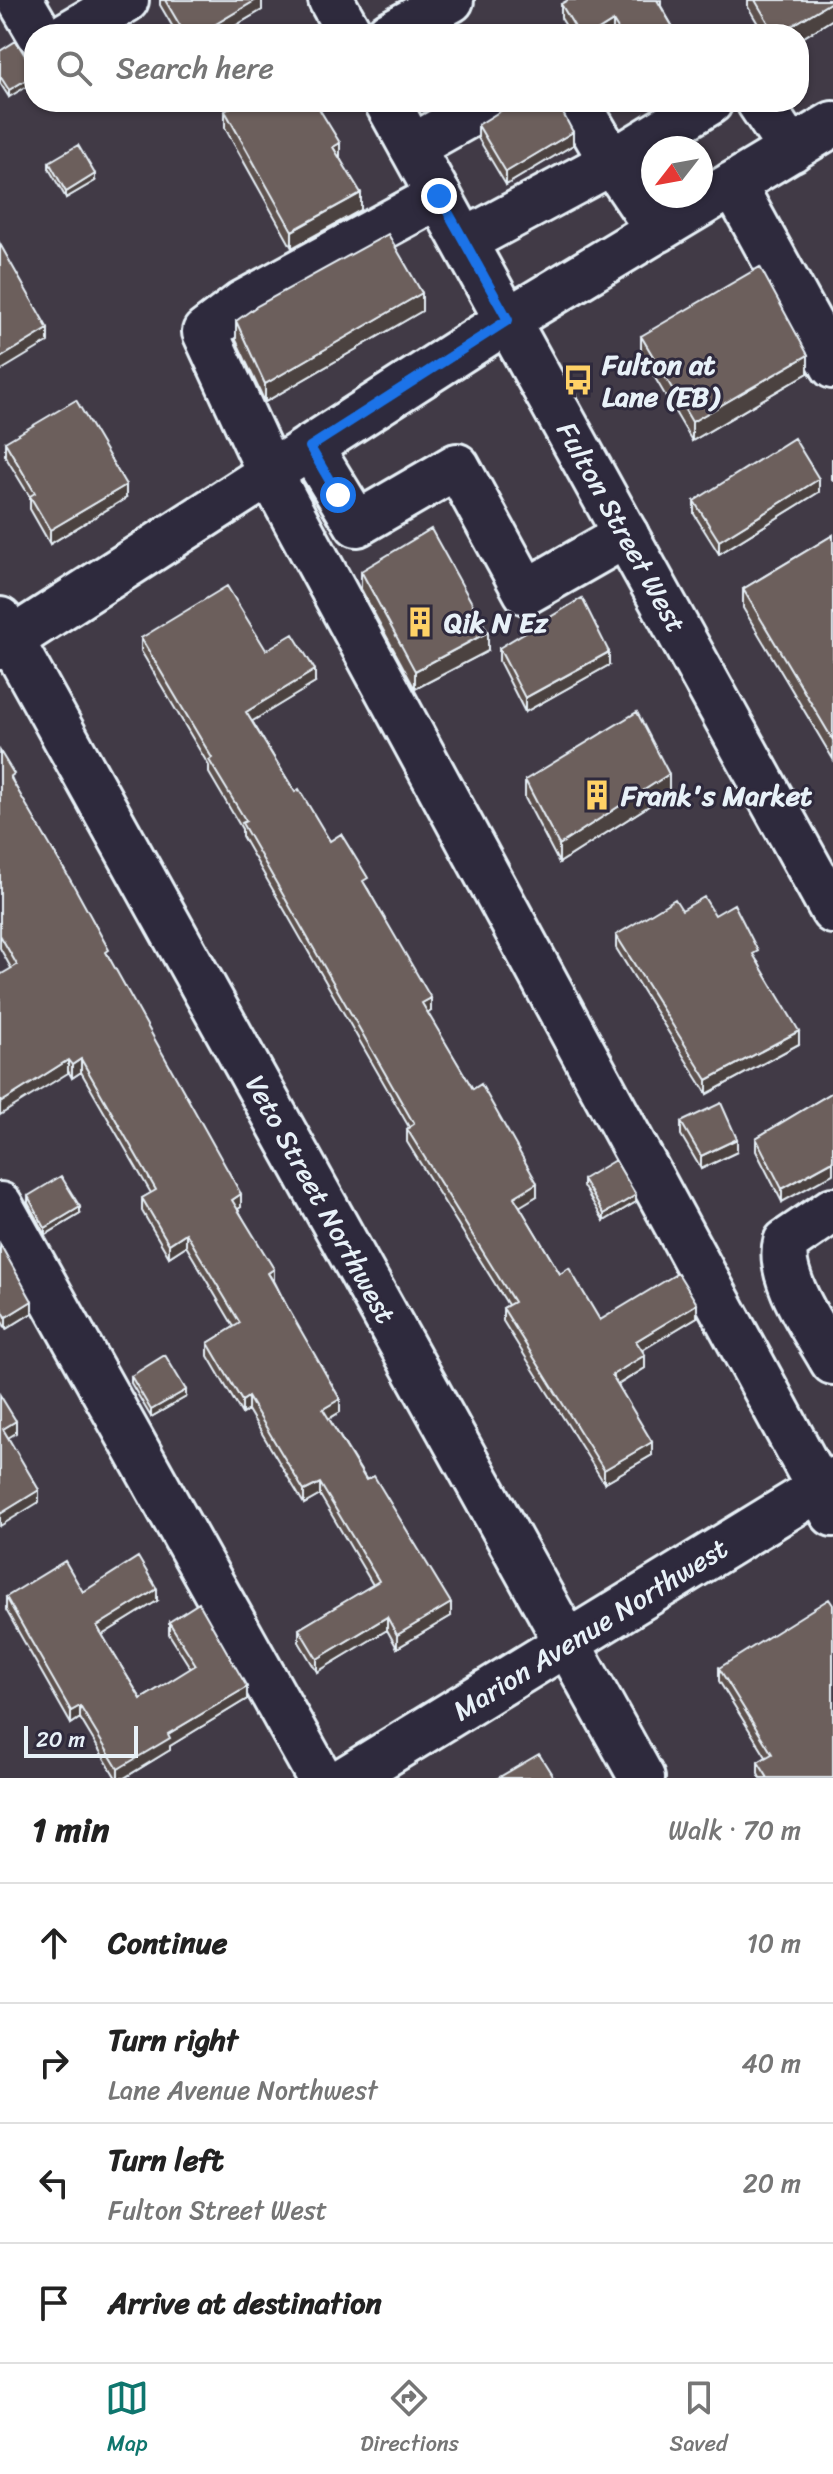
<!DOCTYPE html>
<html lang="en">
<head>
<meta charset="utf-8">
<style>
	:root { --surface:#fff; --page:#f6f6f6; --text:#222; --muted:#767676; --line:#e0e0e0; --accent:#0f766e }
	body { margin:0; font-family:Sriracha,sans-serif; background:var(--page); color:var(--text) }
	.compass { position:absolute; left:641px; top:136px; width:72px; height:72px; border-radius:50%; background:var(--surface); box-shadow:0 2px 6px #0004; rotate:239deg }
	.scale { position:absolute; left:24px; bottom:20px; width:114px; box-sizing:border-box; padding-left:8px; border:4px solid #e8f1f8; border-top:0; font-size:22px; line-height:28px; white-space:nowrap; color:#e8f1f8; -webkit-text-stroke:6px #2f2a3d; paint-order:stroke }
	.stop { position:absolute; width:24px; height:24px; margin:-18px; border:6px solid #1a73e8; border-radius:50%; background:#fff }
	.stop.end { background:#1a73e8; border-color:#fff; box-shadow:0 2px 8px #0008 }
	.list { margin:0; padding:0; list-style:none }
	h2 { display:flex; justify-content:space-between; align-items:center; height:104px; margin:0; padding:0 32px; font-size:34px }
	h2 small { font-size:26px; font-weight:400; color:var(--muted) }
	.list li { display:grid; grid-template-columns:52px 1fr auto; gap:24px; align-items:center; box-sizing:border-box; height:120px; padding:0 32px; border-top:2px solid var(--line) }
	.list b { display:block; font-size:30px; white-space:nowrap }
	.list p { margin:0; font-size:26px; white-space:nowrap; color:var(--muted) }
	.list em { font-size:26px; font-style:normal; color:var(--muted) }
	.icon { flex:none; width:44px; height:44px; fill:none; stroke:currentColor; stroke-width:2; stroke-linecap:round; stroke-linejoin:round }
	.map { position:relative; flex:none; width:833px; height:1778px; overflow:hidden }
	.search { position:absolute; background:var(--surface); box-shadow:0 2px 6px #0004; left:24px; right:24px; top:24px; height:88px; display:flex; align-items:center; gap:20px; box-sizing:border-box; padding:0 28px; border-radius:32px; color:var(--muted); font-size:30px }
	.sheet { height:584px; background:var(--surface) }
	nav { display:flex; justify-content:space-around; align-items:center; box-sizing:border-box; height:112px; border-top:2px solid var(--line); background:var(--surface); font-size:22px; color:var(--muted) }
	nav a { display:grid; justify-items:center; gap:4px }
	nav .on { color:var(--accent) }
	.map>svg:first-child { display:block }
	.lines { fill:none; stroke-linecap:round; stroke-linejoin:round }
	.minor-casing { stroke:#e8f1f8; stroke-width:50 }
	.major-casing { stroke:#e8f1f8; stroke-width:50 }
	.minor { stroke:#2f2a3d; stroke-width:44 }
	.major { stroke:#2f2a3d; stroke-width:44 }
	.wall { fill:#5d514e; stroke:#e8f1f8; stroke-width:2 }
	.shaded-wall { fill:#4c4240; stroke:#e8f1f8; stroke-width:2 }
	.building { fill:#6c5e5b; stroke:#e8f1f8; stroke-width:2 }
	.route { stroke:#1a73e8; stroke-width:10 }
	.labels { text-anchor:middle; stroke-width:6; stroke-linejoin:round; paint-order:stroke }
	.poi-label { font-size:28px; font-weight:bold; fill:#e8f1f8; stroke:#2f2a3d; text-anchor:start }
	.street-label { font-size:28px; fill:#e8f1f8; stroke:#2f2a3d }
</style>
</head>
<body>
<div class="map">
<svg width="833" height="1778" viewBox="0 0 833 1778">
	<rect width="100%" height="100%" fill="#413a46"/>
	<filter id="ink" filterUnits="userSpaceOnUse"><feTurbulence type="fractalNoise" baseFrequency=".0125" numOctaves="2"/><feDisplacementMap in="SourceGraphic" scale="16" xChannelSelector="R" yChannelSelector="G"/><feConvolveMatrix kernelMatrix="1 2 1 2 8 2 1 2 1" color-interpolation-filters="sRGB"/></filter>
	<g filter="url(#ink)">
		<g class="lines">
			<g class="minor-casing">
				<path id="minor" d="M20,0L40,34
					M68,34L126,0
					M389,34L451,0
					M759,102L791,150
					M412,147L492,102
					M733,184L833,366
					M439,196L243,303L205,332L270,473L833,1514
					M658,230L612,162L710,102
					M465,241L612,162L577,102
					M310,447L357,524L457,466L526,592L626,535
					M0,620L642,1778
					M0,647L508,320L833,124
					M0,1205L320,1778
					M833,1210L786,1242C776,1277 816,1331 833,1362
					M347,1778L833,1480"/>
			</g>
			<g class="major-casing">
				<path id="major" d="M331,0L350,34
					M387,102L833,911"/>
			</g>
			<use href="#minor" class="minor"/>
			<use href="#major" class="major"/>
		</g>
		<path class="wall" d="M160,0H262V10L221,34H177L160,5Z
			M661,0V6L677,34H571L561,18V4Z
			M748,0H833V19L799,40V34H764L748,7Z
			M0,51L34,70L9,97L0,83Z
			M225,111L340,158L361,210L292,248L225,128Z
			M478,125L573,145L506,185L478,138Z
			M49,162L95,181L66,198L49,169Z
			M422,311L265,402L236,340V321Z
			M641,336L808,373L692,441L641,354Z
			M5,442L126,498L50,544L30,509V497L5,456Z
			M832,459H833V481L832,479Z
			M819,492L719,554L694,514V501Z
			M833,535V759L743,608V589Z
			M361,571L488,651L415,689L361,589Z
			M141,638L266,650L315,683L252,721L295,792L330,841L368,889L431,1011L427,1013L537,1196L519,1206L560,1274L600,1320L697,1317L642,1350L645,1368L618,1385L652,1455L604,1483L503,1321V1308L508,1305L407,1142V1129L409,1127L242,836V829L209,773V766L141,651Z
			M499,648L609,665L525,712L499,661Z
			M0,751L14,784L109,958L241,1207L238,1209L340,1412L329,1419L451,1616L397,1648L387,1630L317,1672L299,1642V1629L373,1585L320,1495L304,1504L248,1410L242,1414L208,1356V1343L234,1327L186,1246L169,1257L142,1211V1198L151,1193L81,1072L72,1078L0,948Z
			M525,780L669,793L559,863L525,798Z
			M682,910L715,915L758,962L799,1044L707,1094L616,948V935Z
			M833,1092L782,1202L756,1151V1138Z
			M681,1122L737,1152L701,1169L681,1135Z
			M583,1179L636,1202L604,1221L583,1186Z
			M28,1196L80,1214L45,1235L28,1203Z
			M0,1244L32,1313L6,1329L0,1318Z
			M131,1376L186,1397L151,1417L131,1383Z
			M83,1592L157,1601L102,1635L141,1699L191,1669L169,1634V1622L247,1699L170,1746V1750L124,1778H116L80,1718L71,1724L6,1610V1597Z
			M719,1668L833,1778H760L758,1774V1762L766,1757L719,1681Z"/>
		<path class="shaded-wall" d="M256,0H262V10L221,34H199Z
			M833,1V19L799,40V34H778Z
			M613,21V34H592Z
			M34,75V82L9,97V90Z
			M573,132V145L506,185V172Z
			M340,143V160L333,147Z
			M95,174V181L66,198V192Z
			M361,193V210L292,248V231Z
			M422,293V311L265,402V384Z
			M48,329V342L0,371V358Z
			M808,355V373L692,441V422Z
			M819,479V492L719,554V541Z
			M126,485V498L50,544V530Z
			M488,632V651L415,689V671Z
			M609,652V665L525,712V698Z
			M315,670V683L246,725V712Z
			M669,774V793L559,863V845Z
			M431,998V1011L422,1016V1003Z
			M799,1031V1044L707,1094V1080Z
			M81,1059V1072L72,1078V1065Z
			M68,1060V1073L0,1115V1103Z
			M737,1139V1152L701,1169V1156Z
			M833,1161V1174L782,1202V1189Z
			M537,1183V1196L514,1210V1197Z
			M241,1194V1207L232,1213V1200Z
			M636,1195V1202L604,1221V1214Z
			M80,1207V1214L45,1235V1228Z
			M186,1233V1246L169,1257V1244Z
			M274,1269V1282L268,1273Z
			M32,1301V1313L6,1329V1317Z
			M697,1304V1317L636,1354V1341Z
			M645,1355V1368L612,1388V1375Z
			M186,1390V1397L151,1417V1410Z
			M248,1397V1410L242,1414V1401Z
			M340,1399V1412L323,1422V1409Z
			M16,1421V1433L3,1441V1429Z
			M652,1442V1455L604,1483V1470Z
			M320,1483V1495L304,1504V1491Z
			M39,1490V1502L0,1526V1514Z
			M157,1589V1601L97,1638V1626Z
			M451,1603V1616L397,1648V1635Z
			M387,1617V1630L317,1672V1659Z
			M247,1687V1699L170,1746V1750L124,1778H118V1769L168,1734Z
			M80,1706V1718L71,1724V1711Z"/>
		<path class="building" d="M165,0H256L199,34H185Z
			M568,0H657L677,34H621L613,21L592,34H579L561,4Z
			M755,0H833V1L778,34H775Z
			M16,41L34,70V75L9,90L0,76V51Z
			M240,102H315L340,143L333,147L361,193L292,231L225,111Z
			M515,102H557L573,132L506,172L478,125Z
			M78,145L95,174L66,192L49,162Z
			M388,234L422,293L265,384L236,321L257,306Z
			M0,244L48,329L0,358Z
			M760,267L808,355L692,422L641,336Z
			M76,400L126,485L50,530L30,496L35,493L5,442Z
			M794,438L819,479L719,541L694,501Z
			M431,529L488,632L415,671L361,571Z
			M833,535V740L743,589Z
			M227,586L266,650L293,634L315,670L246,712L295,792L299,789L330,841L341,834L368,878L363,881L431,998L422,1003L473,1089L481,1084L537,1183L514,1197L560,1274L569,1268L600,1320L678,1273L697,1304L636,1341L645,1355L612,1375L652,1442L604,1470L503,1308L514,1302L407,1129L414,1124L242,823L246,821L209,760L212,758L141,638Z
			M582,598L609,652L525,698L499,648Z
			M637,712L669,774L559,845L525,780Z
			M0,751L14,774L10,777L75,888L109,950L106,952L241,1194L232,1200L274,1269L268,1273L340,1399L323,1409L366,1480L374,1476L451,1603L397,1635L387,1617L317,1659L299,1629L379,1581L320,1483L304,1491L248,1397L242,1401L208,1343L240,1323L186,1233L169,1244L142,1198L156,1190L81,1059L72,1065L68,1060L0,1103V975L17,965L0,935Z
			M704,897L715,915L734,904L758,951L753,954L799,1031L707,1080L616,935L675,899L682,910Z
			M833,1092V1161L782,1189L756,1138Z
			M721,1103L737,1139L701,1156L681,1122Z
			M615,1160L636,1195L604,1214L583,1179Z
			M61,1176L80,1207L45,1228L28,1196Z
			M0,1244L32,1301L6,1317L0,1306Z
			M165,1355L186,1390L151,1410L131,1376Z
			M0,1395L16,1421L3,1429L39,1490L0,1514Z
			M138,1557L157,1589L97,1626L141,1699L196,1665L169,1622L199,1603L247,1687L168,1734L170,1738L118,1769L80,1706L71,1711L6,1597L65,1561L83,1592Z
			M829,1599L833,1605V1778H768L758,1762L772,1754L719,1668Z
			M539,1754L554,1778H498Z"/>
	</g>
	<g class="lines" filter="url(#ink)">
		<path class="route" d="M338,495L310,447L508,320L439,196"/>
	</g>
	<defs>
		<g id="bus-bare" transform="scale(2.4)"><path d="M-5-6H5V4H4V6H2V4H-2V6H-4V4H-5ZM-3.5-4V0h7V-4ZM-3.5 1.2v1.5H-2V1.2ZM2 1.2v1.5H3.5V1.2Z" fill="#ffd166" stroke="#2f2a3d" stroke-width="2.5" paint-order="stroke"/></g>
		<g id="building-bare" transform="scale(2.4)"><path d="M-4-6H4V6H1V3H-1V6H-4ZM-2.5-4.3h1.7v1.8h-1.7ZM.8-4.3h1.7v1.8H.8ZM-2.5-1h1.7V.8h-1.7ZM.8-1h1.7V.8H.8Z" fill="#ffd166" stroke="#2f2a3d" stroke-width="2.5" paint-order="stroke"/></g>
	</defs>
	<g fill-rule="evenodd">
		<use href="#bus-bare" x="578" y="380"/>
		<use href="#building-bare" x="420" y="622"/>
		<use href="#building-bare" x="597" y="795"/>
	</g>
	<g class="labels">
		<g class="poi-label">
			<text x="602" y="374">Fulton at<tspan x="602" dy="32">Lane (EB)</tspan></text>
			<text x="444" y="632">Qik N Ez</text>
			<text x="621" y="805">Frank's Market</text>
		</g>
		<g class="street-label">
			<text transform="translate(622 527) rotate(61)" y="10">Fulton Street West</text>
			<text transform="translate(321 1199) rotate(61)" y="10">Veto Street Northwest</text>
			<text transform="translate(590 1629) rotate(-32)" y="10">Marion Avenue Northwest</text>
		</g>
	</g>
</svg>
<svg class="compass" viewBox="-18 -18 36 36"><path d="M0-13l5 13h-10z" fill="#e53935"/><path d="M0 13l5-13h-10z" fill="#767676"/></svg>
<div class="scale">20 m</div>
<div class="stop" style="left:338px;top:495px"></div>
<div class="stop end" style="left:439px;top:196px"></div>
<div class="search"><svg class="icon" aria-label="search" viewBox="0 0 24 24"><circle cx="10" cy="10" r="6"/><path d="M15 15l6 6"/></svg>Search here</div>
</div>
<section class="sheet">
<h2>1 min<small>Walk · 70 m</small></h2>
<ul class="list">
<li><svg class="icon" aria-label="ahead" viewBox="0 0 24 24"><path d="M12 20V5M6 11l6-6 6 6"/></svg><div><b>Continue</b></div><em>10 m</em></li>
<li><svg class="icon" aria-label="right" viewBox="0 0 24 24"><path d="M7 20v-9h11M14 6l5 5-5 5"/></svg><div><b>Turn right</b><p>Lane Avenue Northwest</p></div><em>40 m</em></li>
<li><svg class="icon" aria-label="left" viewBox="0 0 24 24"><path d="M17 20v-9H6M10 6l-5 5 5 5"/></svg><div><b>Turn left</b><p>Fulton Street West</p></div><em>20 m</em></li>
<li><svg class="icon" aria-label="arrive" viewBox="0 0 24 24"><path d="M6 21V4h12l-3 4 3 4H6"/></svg><div><b>Arrive at destination</b></div></li>
</ul>
</section>
<nav>
<a class="on"><svg class="icon" aria-label="map" viewBox="0 0 24 24"><path d="M3 6l6-2 6 2 6-2v14l-6 2-6-2-6 2zM9 4v14M15 6v14"/></svg>Map</a>
<a><svg class="icon" aria-label="directions" viewBox="0 0 24 24"><path d="M12 3l9 9-9 9-9-9zM9 14v-3h6M13 9l2 2-2 2"/></svg>Directions</a>
<a><svg class="icon" aria-label="saved" viewBox="0 0 24 24"><path d="M7 4h10v16l-5-4-5 4z"/></svg>Saved</a>
</nav>
</body>
</html>
